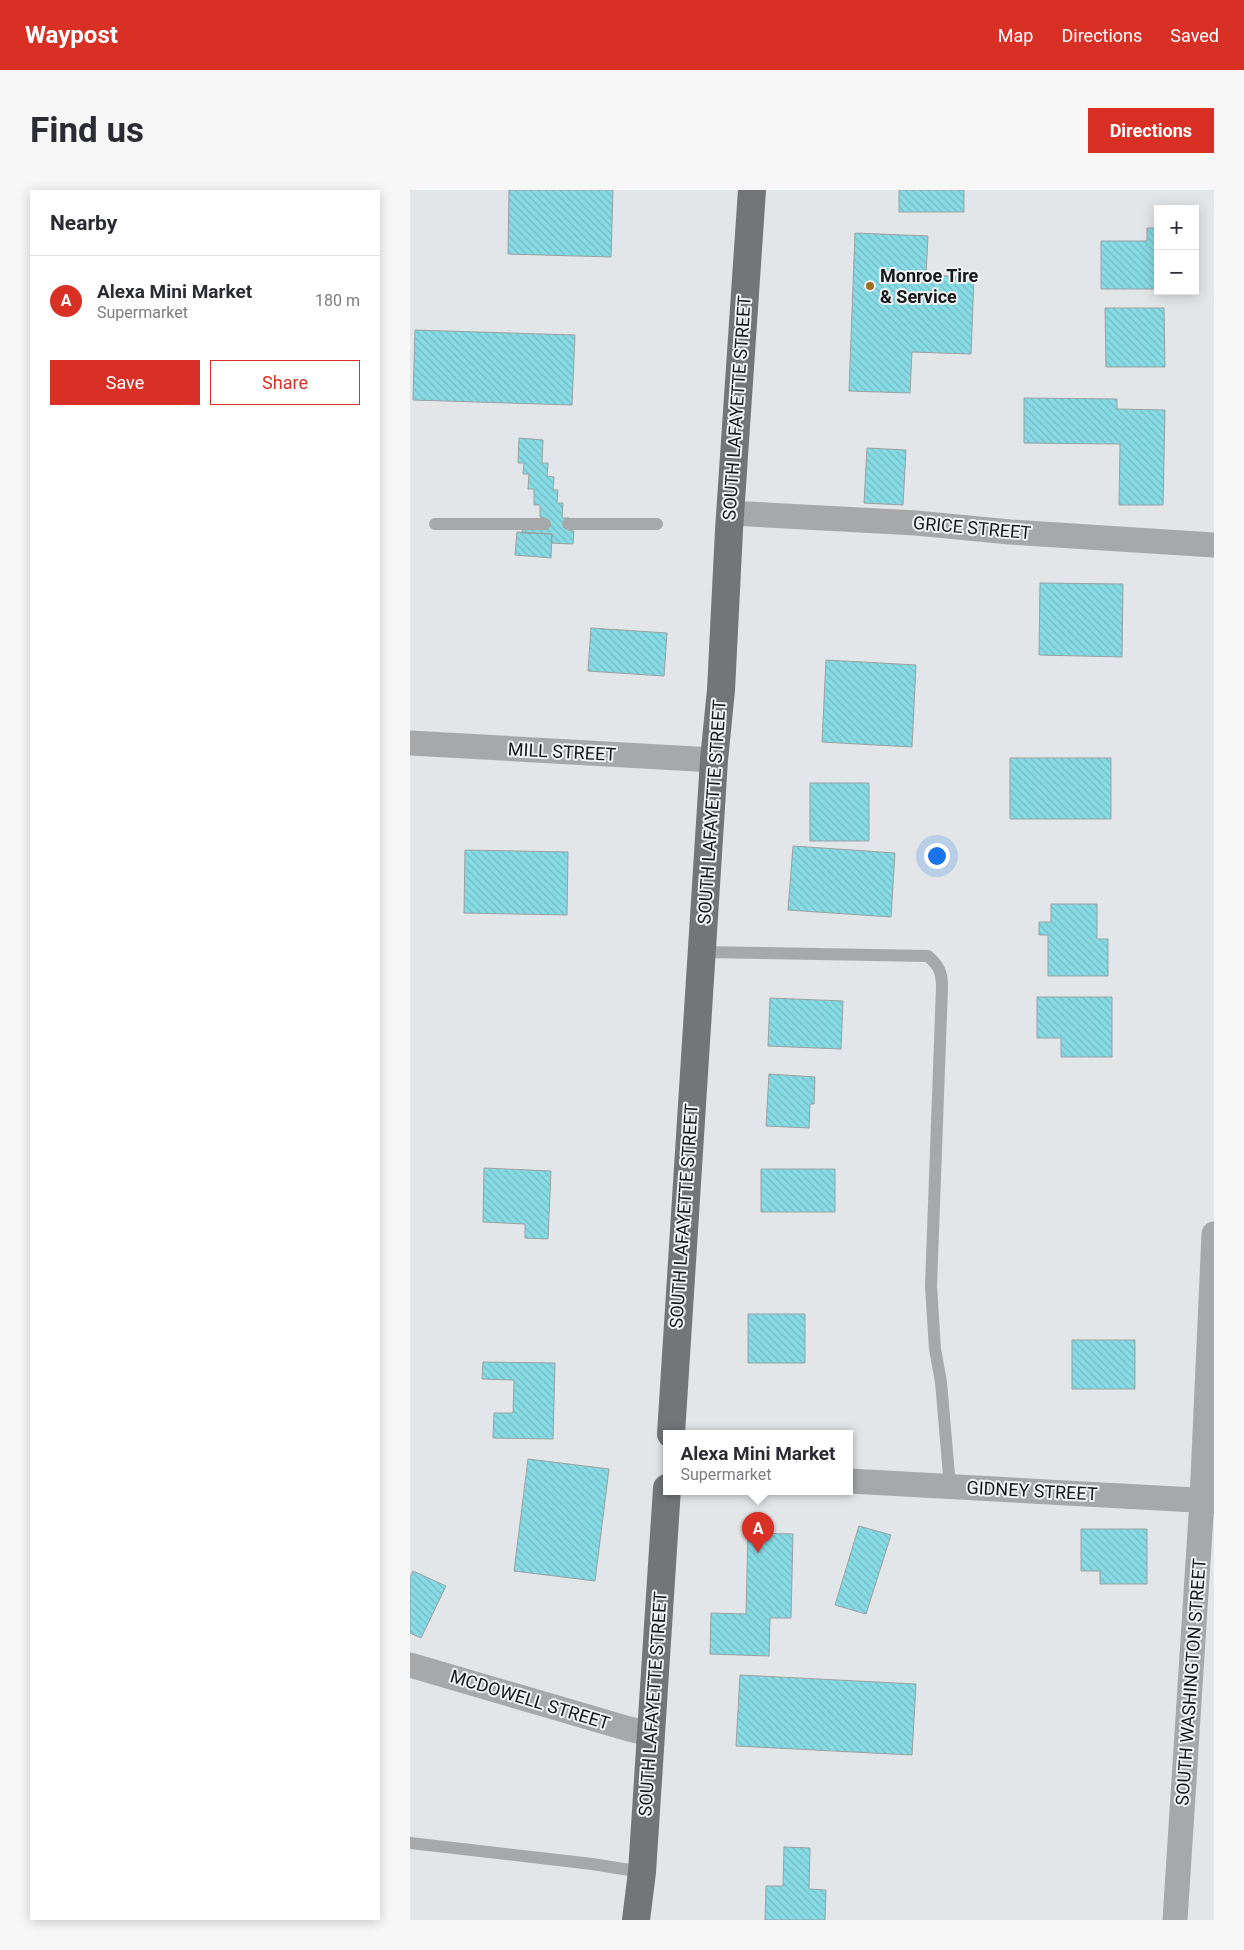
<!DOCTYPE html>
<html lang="en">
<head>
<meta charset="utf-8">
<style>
	:root { --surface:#fff; --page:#f7f7f7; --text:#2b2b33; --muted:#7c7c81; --line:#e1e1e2; --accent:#d93025 }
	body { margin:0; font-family:Roboto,sans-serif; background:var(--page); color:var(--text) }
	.controls { position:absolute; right:15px; top:15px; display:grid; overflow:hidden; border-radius:0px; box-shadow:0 2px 12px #0003 }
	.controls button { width:45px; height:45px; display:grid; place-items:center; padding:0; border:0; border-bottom:1px solid var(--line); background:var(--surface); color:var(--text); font:25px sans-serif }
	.you { position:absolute; left:526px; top:665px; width:18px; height:18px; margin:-12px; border:4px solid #fff; border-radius:50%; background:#1a73e8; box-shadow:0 0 0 8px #1a73e833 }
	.badge { display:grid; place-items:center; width:32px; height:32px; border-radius:50%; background:var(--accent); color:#fff; font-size:16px; font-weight:700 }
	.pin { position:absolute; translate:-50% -41px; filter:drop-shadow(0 1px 2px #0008) }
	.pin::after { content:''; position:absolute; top:26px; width:18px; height:15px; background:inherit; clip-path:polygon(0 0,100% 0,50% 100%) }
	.popup { position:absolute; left:253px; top:1240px; width:190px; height:65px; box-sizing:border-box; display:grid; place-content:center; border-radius:0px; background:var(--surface); filter:drop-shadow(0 1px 4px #0005); font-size:16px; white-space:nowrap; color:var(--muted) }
	.popup b { font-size:19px; color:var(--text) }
	.popup::after { content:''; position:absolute; left:50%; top:100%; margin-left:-10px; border:10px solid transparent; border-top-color:var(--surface) }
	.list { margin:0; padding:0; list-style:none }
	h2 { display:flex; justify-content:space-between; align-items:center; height:65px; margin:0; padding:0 20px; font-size:21px }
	h2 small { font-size:16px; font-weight:400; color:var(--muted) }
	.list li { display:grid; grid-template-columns:32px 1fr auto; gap:15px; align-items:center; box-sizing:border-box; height:90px; padding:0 20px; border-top:1px solid var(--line) }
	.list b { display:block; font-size:19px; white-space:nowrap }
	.list p { margin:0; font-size:16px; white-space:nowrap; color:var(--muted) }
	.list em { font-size:16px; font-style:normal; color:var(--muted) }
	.actions { display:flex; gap:10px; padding:15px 20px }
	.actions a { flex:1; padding:11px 0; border:1px solid var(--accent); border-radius:0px; text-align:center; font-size:18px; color:var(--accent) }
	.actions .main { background:var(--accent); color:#fff }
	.map { position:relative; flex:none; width:804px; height:1730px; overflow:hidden; border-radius:0px }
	header { display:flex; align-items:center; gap:30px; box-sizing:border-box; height:70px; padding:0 25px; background:var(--accent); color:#fff }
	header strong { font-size:24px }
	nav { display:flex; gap:28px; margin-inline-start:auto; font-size:18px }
	.intro { display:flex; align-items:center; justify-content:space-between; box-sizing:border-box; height:120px; padding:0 30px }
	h1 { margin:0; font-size:35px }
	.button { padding:12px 22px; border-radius:0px; background:var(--accent); color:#fff; font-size:18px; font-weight:700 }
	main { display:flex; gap:30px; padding:0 30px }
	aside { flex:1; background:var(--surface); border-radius:0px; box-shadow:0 2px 12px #0003 }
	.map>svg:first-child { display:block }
	.building { fill:url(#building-back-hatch); stroke:#9ba1a1 }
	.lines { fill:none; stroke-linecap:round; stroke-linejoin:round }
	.service { stroke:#a7a8aa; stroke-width:12 }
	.minor { stroke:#a7a8aa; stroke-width:25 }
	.primary { stroke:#737578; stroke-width:28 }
	.poi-dot { fill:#9d7121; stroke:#eff3f6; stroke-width:2 }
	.labels { text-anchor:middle; stroke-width:4; stroke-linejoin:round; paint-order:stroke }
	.poi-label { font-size:18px; font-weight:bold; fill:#161819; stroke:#eff3f6; text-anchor:start }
	.street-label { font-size:18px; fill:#161819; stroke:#eff3f6 }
</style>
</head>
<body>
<header>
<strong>Waypost</strong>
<nav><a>Map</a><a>Directions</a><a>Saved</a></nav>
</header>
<div class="intro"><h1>Find us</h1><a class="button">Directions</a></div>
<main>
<aside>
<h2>Nearby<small></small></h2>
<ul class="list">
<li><span class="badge">A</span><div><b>Alexa Mini Market</b><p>Supermarket</p></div><em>180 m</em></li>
</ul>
<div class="actions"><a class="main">Save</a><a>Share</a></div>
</aside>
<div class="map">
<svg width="804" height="1730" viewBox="0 0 804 1730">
	<defs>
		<pattern id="building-back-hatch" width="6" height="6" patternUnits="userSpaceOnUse" patternTransform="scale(1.25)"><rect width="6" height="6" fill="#87dbe4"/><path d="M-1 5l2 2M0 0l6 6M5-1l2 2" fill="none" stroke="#74bbc3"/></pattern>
	</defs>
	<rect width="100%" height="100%" fill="#e2e6e9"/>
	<path class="building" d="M99,0H203L201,67L98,64Z
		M489,0H554V22H489Z
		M737,38H748V99H691V51H737Z
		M445,43L518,46L516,85L564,87L561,164L502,162L500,203L439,201Z
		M695,118H754L755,177H696Z
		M5,140L165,145L162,215L3,210Z
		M614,208L707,209V219L755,220L753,315H709L710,254L614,253Z
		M109,248L133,250L132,273H138L137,286L144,287L143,300H148L147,313H153L152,328H159L158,340L164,341L163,354L141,353L142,344L112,343L113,338H134L135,328L130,327V315H124V299H118L119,284H113L114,273H108Z
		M457,258L496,260L493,315L454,313Z
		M107,342L142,344L141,368L105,365Z
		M630,393L713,394L712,467L629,465Z
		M181,438L257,443L254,486L178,481Z
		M416,470L506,475L502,557L412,552Z
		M600,568H701V629H600Z
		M400,593H459V651H400Z
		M383,656L485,663L481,727L378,720Z
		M55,660L158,662L157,725L54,723Z
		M641,714H687V749H698V786H638V745H629V732H641Z
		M627,807H702V867H651V848H627Z
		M360,808L433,811L431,859L358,856Z
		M359,884L405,887L404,914H400L399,938L356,936Z
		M74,978L141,981L138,1049L115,1048V1034L73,1032Z
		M351,979H425V1022H351Z
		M338,1124H395V1173H338Z
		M662,1150H725V1199H662Z
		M73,1172L145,1173L143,1249L83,1248L84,1223H103L104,1190L72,1189Z
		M118,1269L199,1279L185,1391L104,1381Z
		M449,1336L481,1345L456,1424L425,1415Z
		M671,1339H737V1394H690V1381H671Z
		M338,1343L383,1344L381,1428H360L359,1466L300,1464L301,1423L336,1424Z
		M3,1381L36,1396L11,1448L0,1443V1387Z
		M330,1485L506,1494L502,1565L326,1556Z
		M374,1657L400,1658L399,1699L416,1700L415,1730H355L356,1696H373Z"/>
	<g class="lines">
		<path class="service" d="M25,334H135
			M158,334H247
			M291,762L518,766C529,776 532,782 532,797L521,1096L525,1159L531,1192L540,1297
			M0,1653L182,1674L232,1682"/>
		<path class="minor" d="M320,323L506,333L600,342L804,355
			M0,553L304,570
			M439,1291L804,1311
			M0,1475L219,1539L241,1544
			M765,1730L792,1310L804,1044"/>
		<path class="primary" d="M261,1244L304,570L311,500L319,340L342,0
			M226,1730L232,1682L257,1298"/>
	</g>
	<circle class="poi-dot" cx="460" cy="96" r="5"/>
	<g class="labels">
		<g class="poi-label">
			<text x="470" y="92">Monroe Tire<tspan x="470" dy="21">&amp; Service</tspan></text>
		</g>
		<g class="street-label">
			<text transform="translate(327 218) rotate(-86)" y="6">SOUTH LAFAYETTE STREET</text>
			<text transform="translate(562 338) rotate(5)" y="6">GRICE STREET</text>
			<text transform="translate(152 562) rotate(3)" y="6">MILL STREET</text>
			<text transform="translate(302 622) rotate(-86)" y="6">SOUTH LAFAYETTE STREET</text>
			<text transform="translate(274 1026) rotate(-86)" y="6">SOUTH LAFAYETTE STREET</text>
			<text transform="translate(622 1301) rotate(3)" y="6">GIDNEY STREET</text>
			<text transform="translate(781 1492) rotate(-86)" y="6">SOUTH WASHINGTON STREET</text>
			<text transform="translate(120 1510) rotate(17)" y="6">MCDOWELL STREET</text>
			<text transform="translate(243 1514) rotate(-86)" y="6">SOUTH LAFAYETTE STREET</text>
		</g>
	</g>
</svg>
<div class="controls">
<button>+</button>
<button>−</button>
</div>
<div class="you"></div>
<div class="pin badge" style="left:348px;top:1363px">A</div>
<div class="popup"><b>Alexa Mini Market</b>Supermarket</div>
</div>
</main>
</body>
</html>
